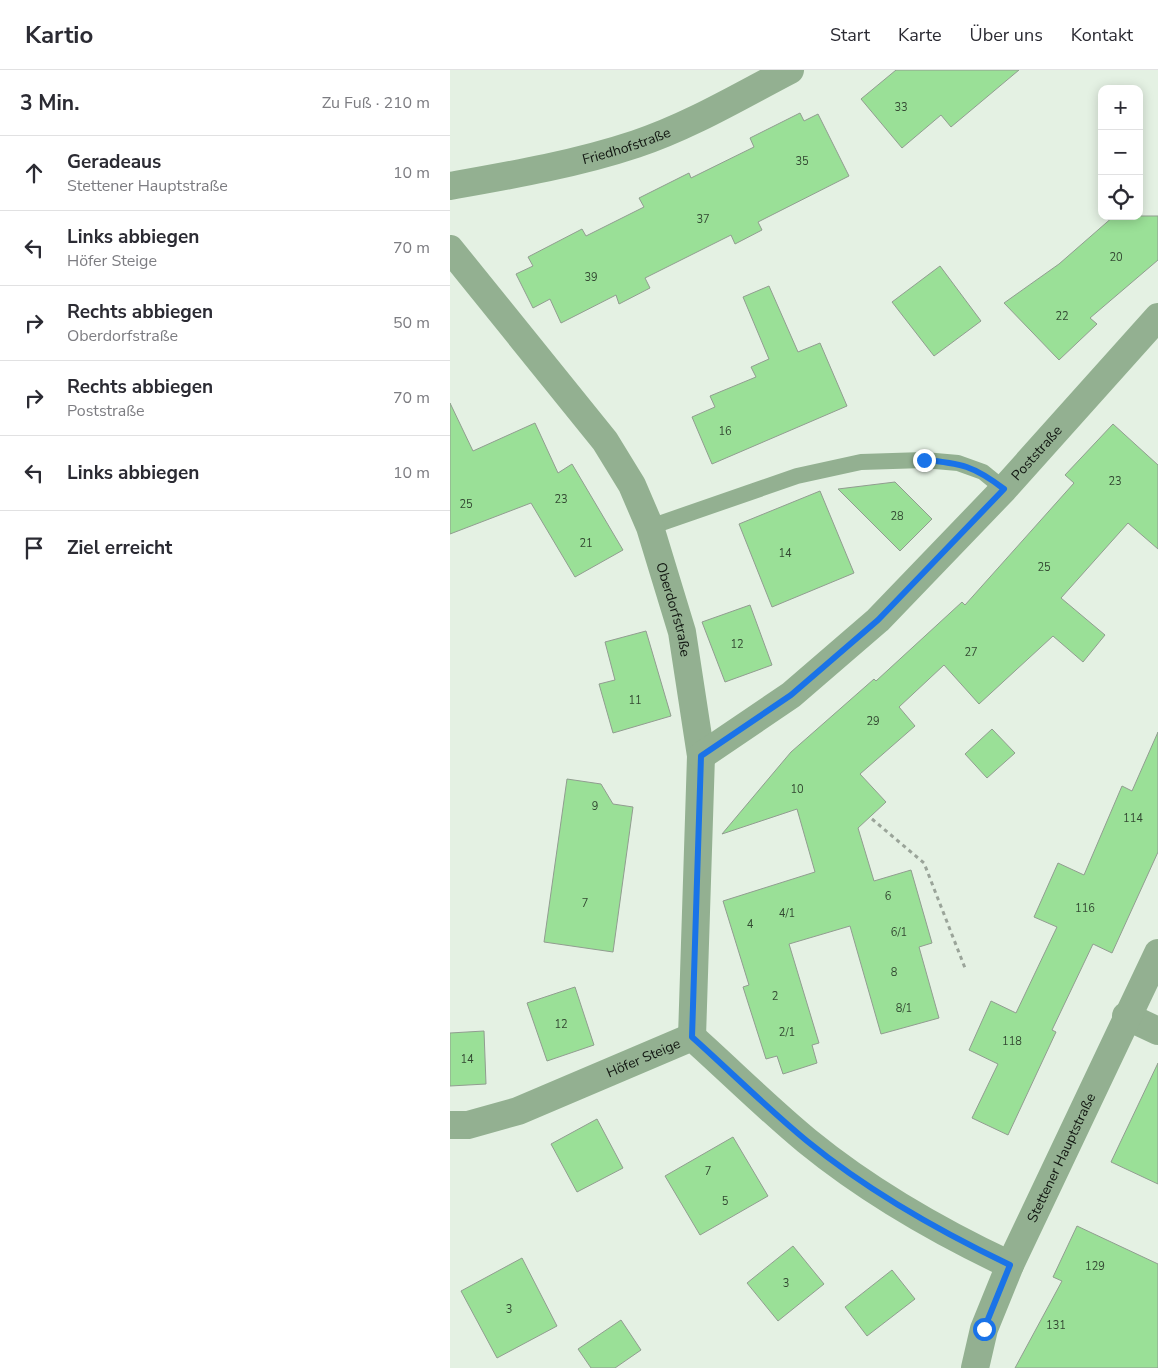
<!DOCTYPE html>
<html lang="de">
<head>
<meta charset="utf-8">
<style>
	:root { --surface:#fff; --page:#f7f7f7; --text:#2b2b33; --muted:#7c7c81; --line:#e1e1e2 }
	body { margin:0; font-family:"Nunito Sans",sans-serif; background:var(--page); color:var(--text) }
	.controls { position:absolute; right:15px; top:15px; display:grid; overflow:hidden; border-radius:10px; box-shadow:0 2px 12px #0003 }
	.controls button { width:45px; height:45px; display:grid; place-items:center; padding:0; border:0; border-bottom:1px solid var(--line); background:var(--surface); color:var(--text); font:25px sans-serif }
	.stop { position:absolute; width:15px; height:15px; margin:-11px; border:4px solid #1a73e8; border-radius:50%; background:#fff }
	.stop.end { background:#1a73e8; border-color:#fff; box-shadow:0 1px 5px #0008 }
	.list { margin:0; padding:0; list-style:none }
	h2 { display:flex; justify-content:space-between; align-items:center; height:65px; margin:0; padding:0 20px; font-size:21px }
	h2 small { font-size:16px; font-weight:400; color:var(--muted) }
	.list li { display:grid; grid-template-columns:32px 1fr auto; gap:15px; align-items:center; box-sizing:border-box; height:75px; padding:0 20px; border-top:1px solid var(--line) }
	.list b { display:block; font-size:19px; white-space:nowrap }
	.list p { margin:0; font-size:16px; white-space:nowrap; color:var(--muted) }
	.list em { font-size:16px; font-style:normal; color:var(--muted) }
	.icon { flex:none; width:28px; height:28px; fill:none; stroke:currentColor; stroke-width:2; stroke-linecap:round; stroke-linejoin:round }
	.map { position:relative; flex:none; width:708px; height:1298px; overflow:hidden }
	header { display:flex; align-items:center; gap:30px; box-sizing:border-box; height:70px; padding:0 25px; background:var(--surface); border-bottom:1px solid var(--line) }
	header strong { font-size:24px }
	nav { display:flex; gap:28px; margin-inline-start:auto; font-size:18px }
	main { display:flex }
	aside { flex:1; background:var(--surface) }
	.map>svg:first-child { display:block }
	.building { fill:#9ae097; stroke:#919d90 }
	.lines { fill:none; stroke-linecap:round; stroke-linejoin:round }
	.path { stroke:#9aa499; stroke-width:3; stroke-dasharray:4 4; stroke-linecap:butt }
	.service { stroke:#93b091; stroke-width:16 }
	.minor { stroke:#93b091; stroke-width:28 }
	.tertiary { stroke:#93b091; stroke-width:28 }
	.route { stroke:#1a73e8; stroke-width:6 }
	.labels { text-anchor:middle; stroke-width:4; stroke-linejoin:round; paint-order:stroke }
	.number-label { font-size:11px; fill:#334832 }
	.street-label { font-size:14px; fill:#111611; stroke:#f1fff0 }
</style>
</head>
<body>
<header>
<strong>Kartio</strong>
<nav><a>Start</a><a>Karte</a><a>Über uns</a><a>Kontakt</a></nav>
</header>
<main>
<aside>
<h2>3 Min.<small>Zu Fuß · 210 m</small></h2>
<ul class="list">
<li><svg class="icon" aria-label="ahead" viewBox="0 0 24 24"><path d="M12 20V5M6 11l6-6 6 6"/></svg><div><b>Geradeaus</b><p>Stettener Hauptstraße</p></div><em>10 m</em></li>
<li><svg class="icon" aria-label="left" viewBox="0 0 24 24"><path d="M17 20v-9H6M10 6l-5 5 5 5"/></svg><div><b>Links abbiegen</b><p>Höfer Steige</p></div><em>70 m</em></li>
<li><svg class="icon" aria-label="right" viewBox="0 0 24 24"><path d="M7 20v-9h11M14 6l5 5-5 5"/></svg><div><b>Rechts abbiegen</b><p>Oberdorfstraße</p></div><em>50 m</em></li>
<li><svg class="icon" aria-label="right" viewBox="0 0 24 24"><path d="M7 20v-9h11M14 6l5 5-5 5"/></svg><div><b>Rechts abbiegen</b><p>Poststraße</p></div><em>70 m</em></li>
<li><svg class="icon" aria-label="left" viewBox="0 0 24 24"><path d="M17 20v-9H6M10 6l-5 5 5 5"/></svg><div><b>Links abbiegen</b></div><em>10 m</em></li>
<li><svg class="icon" aria-label="arrive" viewBox="0 0 24 24"><path d="M6 21V4h12l-3 4 3 4H6"/></svg><div><b>Ziel erreicht</b></div></li>
</ul>
</aside>
<div class="map">
<svg width="708" height="1298" viewBox="0 0 708 1298">
	<rect width="100%" height="100%" fill="#e4f1e3"/>
	<path class="building" d="M446,0H569L501,57L491,45L452,78L411,29Z
		M350,43L354,51L368,44L399,106L308,152L312,160L285,174L281,165L195,208L200,218L169,234L166,225L111,253L100,229L83,238L66,204L83,196L78,187L132,159L136,166L194,137L189,128L239,103L241,108L304,77L300,68Z
		M664,146H708V190L640,248L647,254L609,290L554,233L609,194Z
		M490,196L531,251L484,286L442,232Z
		M319,216L348,282L370,273L397,336L262,394L242,347L265,337L260,326L306,307L301,297L319,289L293,227Z
		M0,333L23,381L85,353L108,403L122,394L173,480L125,507L81,433L0,464Z
		M663,354L708,395V479L678,453L611,528L655,565L633,592L603,566L529,634L494,595L449,637L465,656L410,704L436,732L408,758L424,811L461,800L482,873L469,877L489,948L431,964L400,856L339,874L369,973L362,975L367,993L333,1004L327,986L316,989L293,917L299,915L273,831L365,802L347,739L272,764L341,682L424,609L426,611L512,532L515,535L624,413L615,405Z
		M445,412L482,449L450,481L388,419Z
		M370,421L404,503L322,537L289,454Z
		M300,535L322,595L275,612L252,552Z
		M196,561L221,646L163,663L149,614L165,610L155,572Z
		M542,659L565,683L537,708L515,684Z
		M708,662V782L662,883L643,874L602,960L606,962L558,1065L522,1048L548,994L519,980L541,931L566,943L607,857L584,847L608,793L634,805L672,716L682,721Z
		M117,709L151,714L163,734L183,737L163,882L94,872Z
		M125,917L144,975L97,991L77,933Z
		M34,961L36,1014L0,1016V963Z
		M708,993V1114L661,1092Z
		M147,1049L173,1098L127,1122L101,1074Z
		M283,1067L318,1126L250,1165L215,1106Z
		M627,1156L708,1194V1298H565L612,1211L603,1207Z
		M343,1176L374,1214L328,1251L297,1213Z
		M72,1188L107,1256L47,1288L11,1221Z
		M442,1200L465,1229L417,1266L395,1237Z
		M171,1250L191,1280L165,1298H141L128,1279Z"/>
	<g class="lines">
		<path class="path" d="M422,749L474,793L515,898"/>
		<path class="service" d="M200,457L347,406L411,392L474,390L508,393L533,402L554,419"/>
		<g class="minor">
			<path id="s1" d="M0,116C62,105 126,94 186,74C240,56 290,26 340,0"/>
			<path id="s2" d="M0,179L155,371L182,415L200,457L232,562L251,686L242,967"/>
			<path id="s3" d="M251,686L341,625L428,550L554,419L708,247"/>
			<path d="M676,946L708,961"/>
			<path id="s4" d="M0,1055H18L68,1041L242,967C280,1001 317,1038 357,1071C417,1120 490,1162 560,1195"/>
		</g>
		<path class="tertiary" id="s5" d="M525,1298L534,1259L560,1195L708,883"/>
	</g>
	<g class="lines">
		<path class="route" d="M474,390C511,393 524,396 554,419L428,550L341,625L251,686L242,967C280,1001 317,1038 357,1071C418,1121 489,1161 560,1195L534,1259"/>
	</g>
	<g class="labels">
		<g class="number-label">
			<text x="451" y="41">33</text>
			<text x="352" y="95">35</text>
			<text x="253" y="153">37</text>
			<text x="666" y="191">20</text>
			<text x="141" y="211">39</text>
			<text x="612" y="250">22</text>
			<text x="275" y="365">16</text>
			<text x="665" y="415">23</text>
			<text x="111" y="433">23</text>
			<text x="16" y="438">25</text>
			<text x="447" y="450">28</text>
			<text x="136" y="477">21</text>
			<text x="335" y="487">14</text>
			<text x="594" y="501">25</text>
			<text x="287" y="578">12</text>
			<text x="521" y="586">27</text>
			<text x="185" y="634">11</text>
			<text x="423" y="655">29</text>
			<text x="347" y="723">10</text>
			<text x="145" y="740">9</text>
			<text x="683" y="752">114</text>
			<text x="438" y="830">6</text>
			<text x="135" y="837">7</text>
			<text x="635" y="842">116</text>
			<text x="337" y="847">4/1</text>
			<text x="300" y="858">4</text>
			<text x="449" y="866">6/1</text>
			<text x="444" y="906">8</text>
			<text x="325" y="930">2</text>
			<text x="454" y="942">8/1</text>
			<text x="111" y="958">12</text>
			<text x="337" y="966">2/1</text>
			<text x="562" y="975">118</text>
			<text x="17" y="993">14</text>
			<text x="258" y="1105">7</text>
			<text x="275" y="1135">5</text>
			<text x="645" y="1200">129</text>
			<text x="336" y="1217">3</text>
			<text x="59" y="1243">3</text>
			<text x="606" y="1259">131</text>
		</g>
		<g class="street-label">
			<text dy="5" stroke="none"><textPath href="#s1" startOffset="181">Friedhofstraße</textPath></text>
			<text dy="5" stroke="none"><textPath href="#s3" startOffset="454">Poststraße</textPath></text>
			<text dy="5" stroke="none"><textPath href="#s2" startOffset="430">Oberdorfstraße</textPath></text>
			<text dy="5" stroke="none"><textPath href="#s4" startOffset="206">Höfer Steige</textPath></text>
			<text dy="5" stroke="none"><textPath href="#s5" startOffset="228">Stettener Hauptstraße</textPath></text>
		</g>
	</g>
</svg>
<div class="controls">
<button>+</button>
<button>−</button>
<button><svg class="icon" aria-label="locate" viewBox="0 0 24 24"><circle cx="12" cy="12" r="6"/><path d="M12 2v4M12 18v4M2 12h4M18 12h4"/></svg></button>
</div>
<div class="stop" style="left:534px;top:1259px"></div>
<div class="stop end" style="left:474px;top:390px"></div>
</div>
</main>
</body>
</html>
